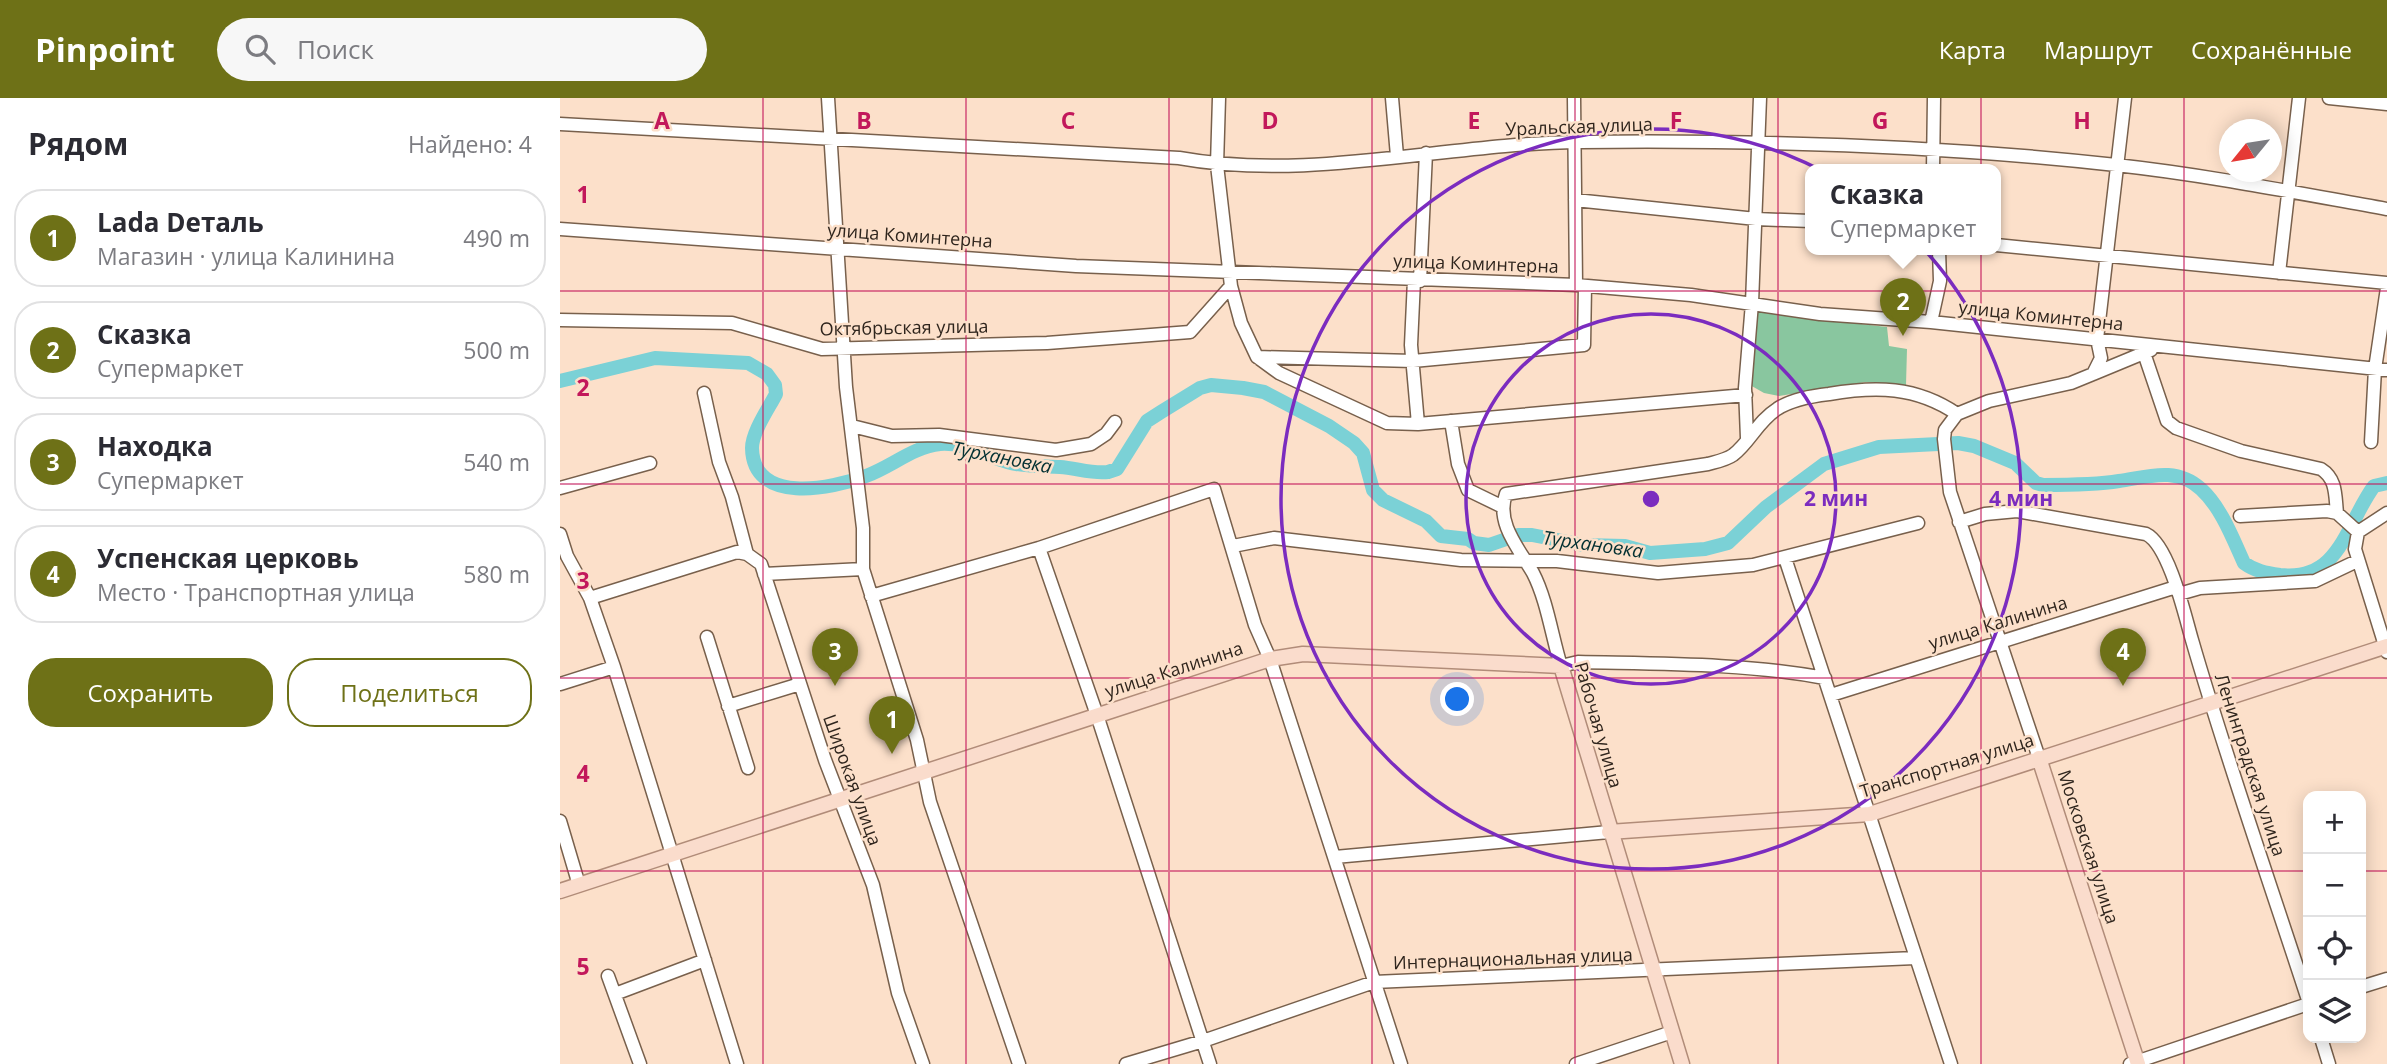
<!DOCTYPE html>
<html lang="ru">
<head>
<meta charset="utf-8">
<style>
	:root { --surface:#fff; --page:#f7f7f7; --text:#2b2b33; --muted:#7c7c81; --line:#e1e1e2; --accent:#6e7117 }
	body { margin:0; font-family:"Open Sans",sans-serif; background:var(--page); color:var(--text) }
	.controls { position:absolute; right:21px; bottom:21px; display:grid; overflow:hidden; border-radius:14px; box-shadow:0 4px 18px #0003 }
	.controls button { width:63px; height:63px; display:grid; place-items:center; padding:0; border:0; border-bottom:2px solid var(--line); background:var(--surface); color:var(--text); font:35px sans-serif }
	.compass { position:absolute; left:1659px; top:21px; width:63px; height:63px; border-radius:50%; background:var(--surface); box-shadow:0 4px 18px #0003; rotate:240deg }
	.you { position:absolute; left:898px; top:602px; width:24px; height:24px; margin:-18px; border:5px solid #fff; border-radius:50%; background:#1a73e8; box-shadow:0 0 0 10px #1a73e833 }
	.badge { display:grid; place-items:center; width:46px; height:46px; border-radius:50%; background:var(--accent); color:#fff; font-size:23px; font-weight:700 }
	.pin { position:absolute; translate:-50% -58px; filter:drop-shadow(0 2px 4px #0008) }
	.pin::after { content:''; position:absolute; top:37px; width:24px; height:21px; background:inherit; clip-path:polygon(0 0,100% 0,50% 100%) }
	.popup { position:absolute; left:1245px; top:66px; width:196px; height:91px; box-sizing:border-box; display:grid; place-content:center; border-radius:14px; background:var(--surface); filter:drop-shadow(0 2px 5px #0005); font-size:23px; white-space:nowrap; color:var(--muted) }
	.popup b { font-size:26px; color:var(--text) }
	.popup::after { content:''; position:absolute; left:50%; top:100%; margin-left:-14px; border:14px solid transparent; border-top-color:var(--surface) }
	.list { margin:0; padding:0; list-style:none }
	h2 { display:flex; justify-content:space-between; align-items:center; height:91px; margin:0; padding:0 28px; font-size:30px }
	h2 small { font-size:23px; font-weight:400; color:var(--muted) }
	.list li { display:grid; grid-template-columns:46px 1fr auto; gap:21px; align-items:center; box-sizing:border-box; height:98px; margin:0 14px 14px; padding:0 14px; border:2px solid var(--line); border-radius:28px }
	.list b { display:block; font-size:26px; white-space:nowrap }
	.list p { margin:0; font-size:23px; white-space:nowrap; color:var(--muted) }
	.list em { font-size:23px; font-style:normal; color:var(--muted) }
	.actions { display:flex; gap:14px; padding:21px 28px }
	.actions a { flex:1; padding:16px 0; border:2px solid var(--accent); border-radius:28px; text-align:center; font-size:24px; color:var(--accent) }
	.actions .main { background:var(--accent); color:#fff }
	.icon { flex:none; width:38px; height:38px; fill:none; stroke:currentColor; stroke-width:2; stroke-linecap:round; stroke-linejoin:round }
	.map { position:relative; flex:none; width:1827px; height:966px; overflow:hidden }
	header { display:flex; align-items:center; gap:42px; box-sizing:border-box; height:98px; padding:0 35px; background:var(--accent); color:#fff }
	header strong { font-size:33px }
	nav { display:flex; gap:38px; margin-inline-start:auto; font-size:24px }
	.search { width:490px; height:63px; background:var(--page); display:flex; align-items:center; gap:18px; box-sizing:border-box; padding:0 24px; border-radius:38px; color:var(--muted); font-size:26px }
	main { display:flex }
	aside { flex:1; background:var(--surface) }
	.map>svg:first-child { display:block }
	.forest { fill:#89c69f }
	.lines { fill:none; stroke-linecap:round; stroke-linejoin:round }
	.river { stroke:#7bd1d6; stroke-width:14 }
	.minor-casing { stroke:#78604c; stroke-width:15 }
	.major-casing { stroke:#b18c79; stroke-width:17 }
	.minor { stroke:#fff; stroke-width:12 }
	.major { stroke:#fadccc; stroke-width:14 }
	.grid { fill:none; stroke:#c2185b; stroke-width:2; stroke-opacity:0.55 }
	.ring { fill:none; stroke:#7b2cbf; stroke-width:3.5 }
	.labels { text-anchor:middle; stroke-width:5; stroke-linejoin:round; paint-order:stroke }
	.street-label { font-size:18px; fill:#2f251d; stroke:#fce0ca }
	.water-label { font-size:19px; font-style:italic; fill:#033032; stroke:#fce0ca }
	.grid-label { font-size:23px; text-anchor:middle; font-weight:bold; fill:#c2185b; stroke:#fce0ca; stroke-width:5; stroke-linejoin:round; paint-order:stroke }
	.centre { fill:#7b2cbf; stroke:#fce0ca; stroke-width:3.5 }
	.ring-label { font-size:21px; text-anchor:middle; font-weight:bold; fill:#7b2cbf; stroke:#fce0ca; stroke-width:5; stroke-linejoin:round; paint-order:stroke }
</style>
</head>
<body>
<header>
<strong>Pinpoint</strong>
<div class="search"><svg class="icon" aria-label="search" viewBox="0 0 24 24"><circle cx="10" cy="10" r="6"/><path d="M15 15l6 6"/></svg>Поиск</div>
<nav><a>Карта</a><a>Маршрут</a><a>Сохранённые</a></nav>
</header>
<main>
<aside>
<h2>Рядом<small>Найдено: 4</small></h2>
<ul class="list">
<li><span class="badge">1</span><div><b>Lada Dеталь</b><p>Магазин · улица Калинина</p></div><em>490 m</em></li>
<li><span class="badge">2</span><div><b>Сказка</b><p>Супермаркет</p></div><em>500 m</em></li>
<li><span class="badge">3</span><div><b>Находка</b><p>Супермаркет</p></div><em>540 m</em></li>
<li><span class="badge">4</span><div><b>Успенская церковь</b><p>Место · Транспортная улица</p></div><em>580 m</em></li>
</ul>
<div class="actions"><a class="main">Сохранить</a><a>Поделиться</a></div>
</aside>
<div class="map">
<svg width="1827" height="966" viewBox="0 0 1827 966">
	<rect width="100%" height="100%" fill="#fce0ca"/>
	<path class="forest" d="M1197,214L1327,229L1329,248L1347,251L1346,287L1306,284L1219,298L1204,295L1190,287Z"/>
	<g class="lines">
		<path class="river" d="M0,283L95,260L188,265L207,276L215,287L216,296C209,310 192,334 192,350C193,407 271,391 306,378C331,369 353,349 380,346C404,344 425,358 447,364C464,369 482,368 500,369C516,370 532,376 548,374L557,371L587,323L601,314L640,290L651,287L683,290L704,294L769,328L794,345L803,355L813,392L823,402L866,423L881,438L908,441L914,445L929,447L958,437H972L1023,447L1065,448L1090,455L1145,451L1168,445L1206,409L1264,366L1319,349L1398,345L1414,348L1455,365L1476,385L1483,387C1507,387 1535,387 1559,383C1587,379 1616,368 1641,391C1661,409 1673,441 1684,465C1695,473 1706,475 1720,477C1780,484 1786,426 1814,388L1827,385"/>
		<g class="minor-casing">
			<path id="minor" d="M268,0L286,289L303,430V471L357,642L370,704L459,966
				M659,0L657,67L671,188L681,225L697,259L719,275L827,325L858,326L1186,297
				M832,0L837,58
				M1014,0L1016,187
				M1769,0L1827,6
				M0,26L619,60C751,84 887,45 1020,44C1199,42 1378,47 1556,67C1647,77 1737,95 1827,111
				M1373,72L1374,0
				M1015,102L1196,121L1250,123
				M0,131L516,168L1016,187L1131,197L1260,216L1371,224L1827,272
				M1436,147L1827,185
				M1719,175L1739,0
				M854,182L851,247L858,326
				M860,183L866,55
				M0,222L172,225L262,251L487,245L630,234L671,188
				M1371,224L1380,183L1379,152
				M1584,255L1607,323L1616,330L1681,353L1761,371C1777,381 1775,398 1777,415
				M697,259L853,263L1024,247L1025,188
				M1533,276L1591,252
				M144,295L159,364L172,399L187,456L201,466L265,662L313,787L338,895L363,966
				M891,323L898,366L908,392L943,409
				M292,328L332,338L379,337L496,352L531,346L546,336L555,324
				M1187,340L1185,290L1192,205L1200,0
				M1811,344L1815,271L1827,190
				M0,390L90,365
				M1827,415L1798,434L1795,451L1827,554
				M1680,418L1767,413L1777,415L1798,434
				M1399,424L1425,416L1457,413L1586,436C1609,447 1625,518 1632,542C1667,663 1709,782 1748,902
				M0,436L7,458L30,500L54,569L177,966
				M673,448L714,440L901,462L997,463L1098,475L1193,467L1358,425
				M479,450L537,617L650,966
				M1225,460L1391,966
				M204,476L303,471
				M1619,496L1640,490L1755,483L1797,463
				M311,498L479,450L654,391L695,527L710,561L841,966
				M30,500L177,454L187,456
				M147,539L188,670
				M1265,580C1183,565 1101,566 1018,564L1001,568C992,539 987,502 973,475C960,452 935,425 946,396L1148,366C1155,364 1166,362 1173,357C1190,344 1198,323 1217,311C1232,301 1252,298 1269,296C1315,288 1356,288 1397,316
				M0,586L54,569
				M1271,597L1616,489
				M168,608L240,586
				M1479,660L1390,394L1384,341L1385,332L1397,316L1429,303L1511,285L1533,276L1541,260L1537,241L1565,0
				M0,723L19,787
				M775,759L1049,734
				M48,878L80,966
				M1801,889L1827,881
				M55,896L145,862
				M1761,940L1769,966
				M566,966L643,943L814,884L1355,860
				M1016,966L1112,934
				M1570,966L1748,906"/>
		</g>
		<g class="major-casing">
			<path id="major" d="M1479,660L1578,966
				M1049,734L1310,716L1827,548
				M0,793L710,561L743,556L1001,568L1122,966"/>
		</g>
		<use href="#minor" class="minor"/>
		<use href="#major" class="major"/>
	</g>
	<path class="grid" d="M203,0V966M406,0V966M609,0V966M812,0V966M1015,0V966M1218,0V966M1421,0V966M1624,0V966M0,193H1827M0,386H1827M0,580H1827M0,773H1748M1801,773H1827"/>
	<g class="ring">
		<circle cx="1091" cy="401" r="185"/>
		<circle cx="1091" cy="401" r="370"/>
	</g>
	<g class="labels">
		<g class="street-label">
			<text transform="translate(1019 29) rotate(-2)" y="6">Уральская улица</text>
			<text transform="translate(350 138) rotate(4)" y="6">улица Коминтерна</text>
			<text transform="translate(916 166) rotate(2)" y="6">улица Коминтерна</text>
			<text transform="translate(1481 218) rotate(6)" y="6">улица Коминтерна</text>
			<text transform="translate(344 230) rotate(-1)" y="6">Октябрьская улица</text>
			<text transform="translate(1438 525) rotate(-17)" y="6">улица Калинина</text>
			<text transform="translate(614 572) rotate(-18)" y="6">улица Калинина</text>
			<text transform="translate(1038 627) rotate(74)" y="6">Рабочая улица</text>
			<text transform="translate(1690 667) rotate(72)" y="6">Ленинградская улица</text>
			<text transform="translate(1387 668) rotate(-17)" y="6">Транспортная улица</text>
			<text transform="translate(292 682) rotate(70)" y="6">Широкая улица</text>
			<text transform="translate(1528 749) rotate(72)" y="6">Московская улица</text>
			<text transform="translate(953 861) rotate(-2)" y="6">Интернациональная улица</text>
		</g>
		<g class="water-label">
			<text transform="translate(442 359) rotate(11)" y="7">Турхановка</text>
			<text transform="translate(1033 446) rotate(8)" y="7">Турхановка</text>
		</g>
	</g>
	<g class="grid-label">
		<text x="102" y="31">A</text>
		<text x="304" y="31">B</text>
		<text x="508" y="31">C</text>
		<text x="710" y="31">D</text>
		<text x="914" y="31">E</text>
		<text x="1116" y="31">F</text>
		<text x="1320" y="31">G</text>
		<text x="1522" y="31">H</text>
		<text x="23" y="105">1</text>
		<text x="23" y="298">2</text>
		<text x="23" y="491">3</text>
		<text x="23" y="684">4</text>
		<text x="23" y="877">5</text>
	</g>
	<circle cx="1091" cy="401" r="10" class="centre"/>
	<g class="ring-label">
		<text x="1276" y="408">2 мин</text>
		<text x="1461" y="408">4 мин</text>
	</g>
</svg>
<div class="controls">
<button>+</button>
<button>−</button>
<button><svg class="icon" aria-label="locate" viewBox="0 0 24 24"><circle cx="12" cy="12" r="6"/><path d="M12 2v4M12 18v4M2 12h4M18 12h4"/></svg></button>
<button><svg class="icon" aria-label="layers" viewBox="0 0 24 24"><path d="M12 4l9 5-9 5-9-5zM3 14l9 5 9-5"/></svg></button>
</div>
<svg class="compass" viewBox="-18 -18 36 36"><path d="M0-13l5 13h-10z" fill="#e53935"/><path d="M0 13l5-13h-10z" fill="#7c7c81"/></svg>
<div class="you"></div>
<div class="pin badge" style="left:332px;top:656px">1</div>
<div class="pin badge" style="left:1343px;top:238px">2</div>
<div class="popup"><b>Сказка</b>Супермаркет</div>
<div class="pin badge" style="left:275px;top:588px">3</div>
<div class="pin badge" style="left:1563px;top:588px">4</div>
</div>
</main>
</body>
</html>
